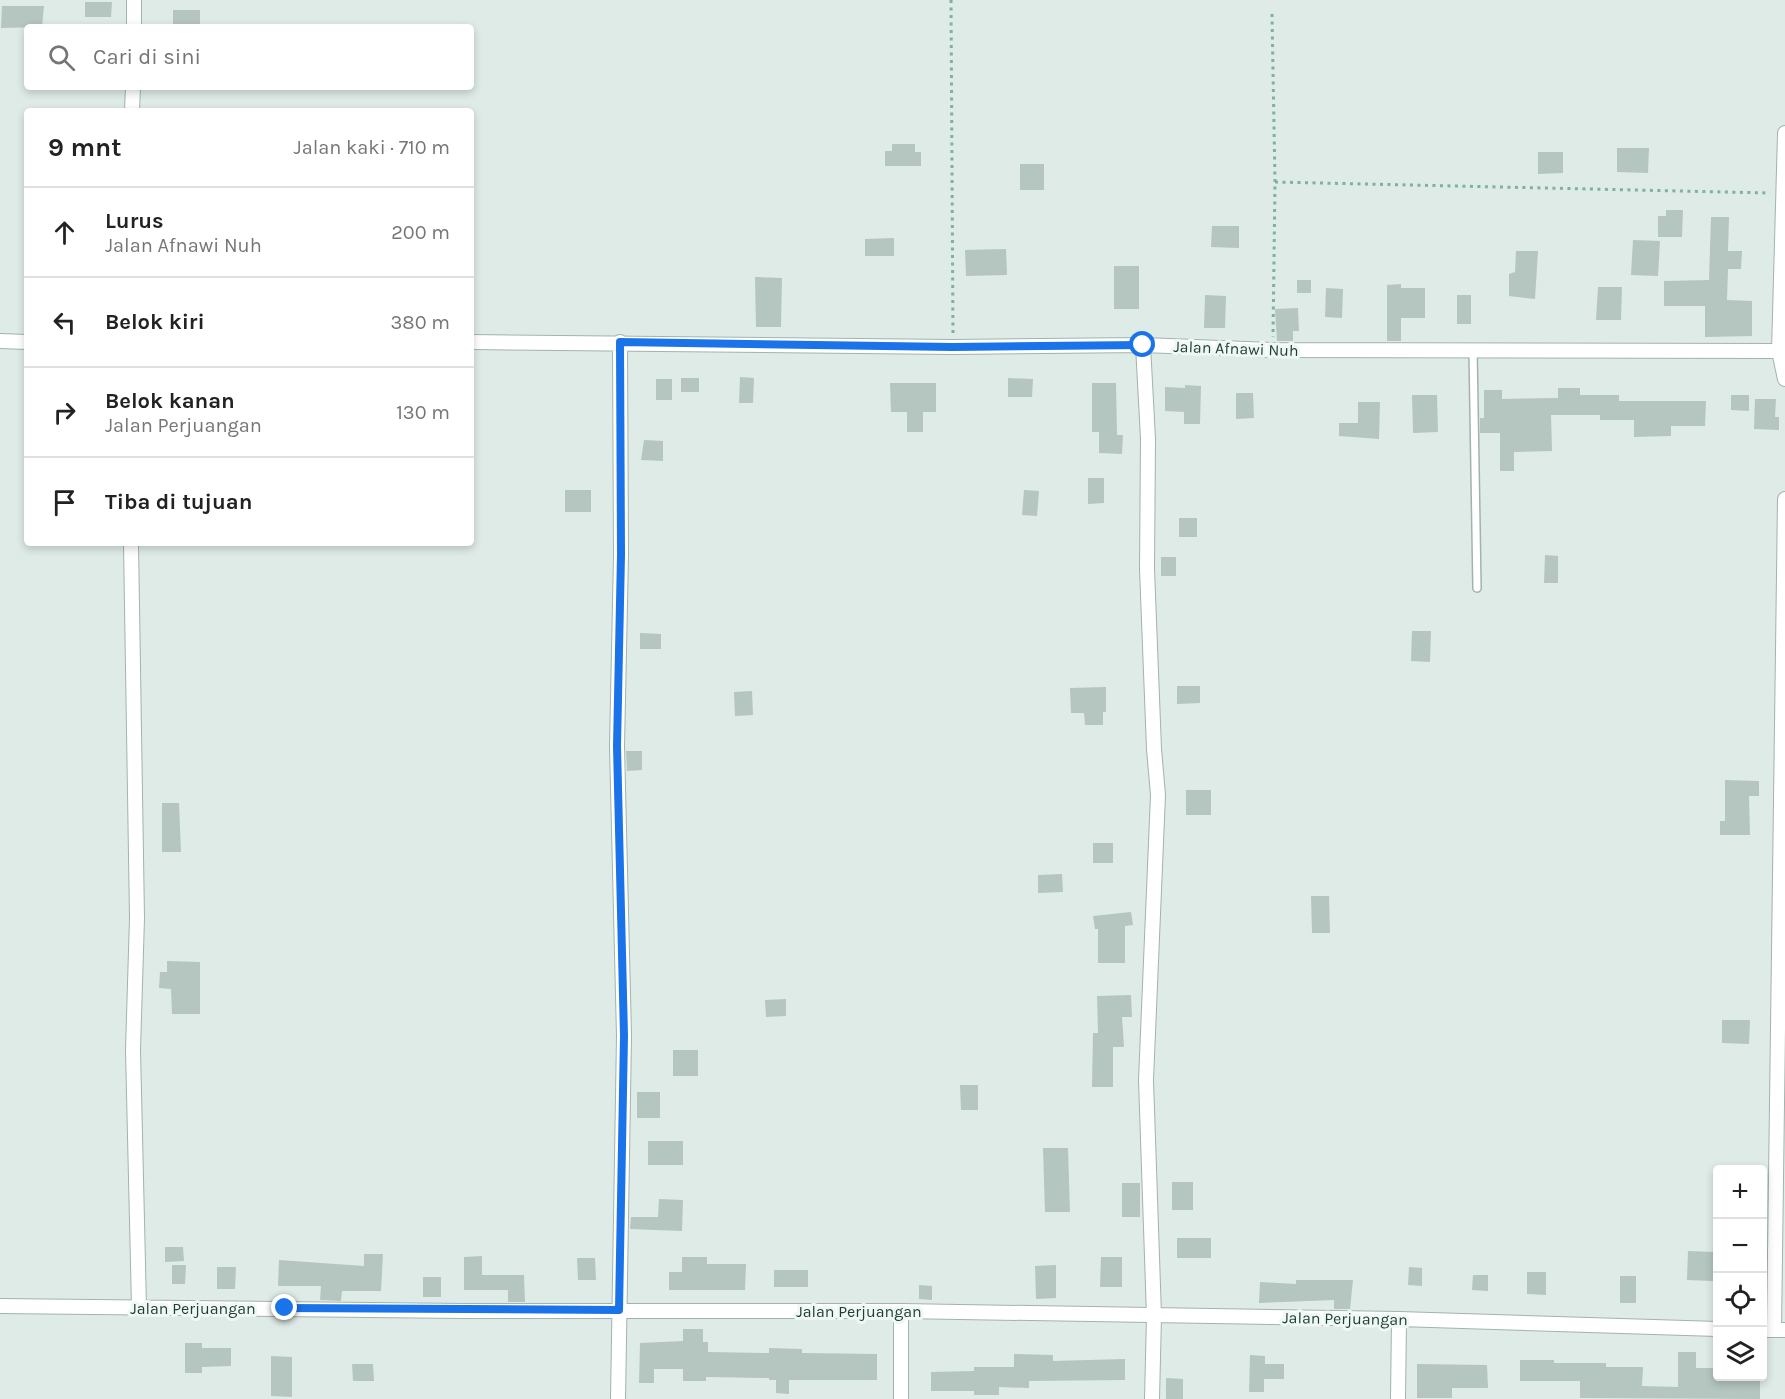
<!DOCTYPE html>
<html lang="id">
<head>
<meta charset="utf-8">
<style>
	:root { --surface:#fff; --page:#f2f2f2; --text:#222; --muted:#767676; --line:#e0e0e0 }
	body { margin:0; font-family:Karla,sans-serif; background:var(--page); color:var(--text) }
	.controls { position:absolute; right:18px; bottom:18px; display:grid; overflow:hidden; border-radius:6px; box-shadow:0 3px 9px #0003 }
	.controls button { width:54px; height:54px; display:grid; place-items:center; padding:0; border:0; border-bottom:2px solid var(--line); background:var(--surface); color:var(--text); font:30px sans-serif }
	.stop { position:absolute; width:18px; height:18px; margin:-14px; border:4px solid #1a73e8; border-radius:50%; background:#fff }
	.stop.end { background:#1a73e8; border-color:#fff; box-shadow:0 2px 6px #0008 }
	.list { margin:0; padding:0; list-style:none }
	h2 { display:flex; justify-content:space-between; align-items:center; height:78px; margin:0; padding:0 24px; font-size:26px }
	h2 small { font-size:20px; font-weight:400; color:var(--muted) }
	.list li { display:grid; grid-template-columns:39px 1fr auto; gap:18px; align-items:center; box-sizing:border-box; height:90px; padding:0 24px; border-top:2px solid var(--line) }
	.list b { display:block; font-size:22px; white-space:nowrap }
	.list p { margin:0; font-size:20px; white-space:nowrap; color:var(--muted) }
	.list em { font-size:20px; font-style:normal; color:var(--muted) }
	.icon { flex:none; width:33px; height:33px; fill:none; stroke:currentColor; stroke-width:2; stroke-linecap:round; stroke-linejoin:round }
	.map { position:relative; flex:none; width:1785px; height:1399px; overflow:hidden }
	.search { position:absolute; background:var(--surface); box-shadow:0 3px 9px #0003; left:24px; top:24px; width:450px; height:66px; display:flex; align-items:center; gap:15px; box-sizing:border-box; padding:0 21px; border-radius:6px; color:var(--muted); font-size:22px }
	.panel { position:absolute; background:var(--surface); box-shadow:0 3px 9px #0003; left:24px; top:108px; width:450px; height:438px; border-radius:6px }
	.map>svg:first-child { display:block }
	.building { fill:#b4c6bf }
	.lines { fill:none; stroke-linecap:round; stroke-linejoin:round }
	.service-casing { stroke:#a2b3ad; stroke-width:10 }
	.minor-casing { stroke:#a2b3ad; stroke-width:16 }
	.path { stroke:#7db1a3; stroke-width:3; stroke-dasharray:3 4.5; stroke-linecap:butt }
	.service { stroke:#fff; stroke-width:7 }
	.minor { stroke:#fff; stroke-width:14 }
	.route { stroke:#1a73e8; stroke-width:8 }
	.labels { text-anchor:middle; stroke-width:6; stroke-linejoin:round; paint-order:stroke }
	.street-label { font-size:16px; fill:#1f3c35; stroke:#eff8f4 }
</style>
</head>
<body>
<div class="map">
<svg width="1785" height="1399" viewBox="0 0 1785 1399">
	<rect width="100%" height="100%" fill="#dfebe6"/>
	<path class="building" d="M85,2H112L111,17H85Z
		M2,6H44L42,27L1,28Z
		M173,10H200V24H173Z
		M892,144H915V152H921V166H885V151H892Z
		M1617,148H1649L1648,173L1617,172Z
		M1538,152H1563V173L1538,174Z
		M1020,164H1044V190H1020Z
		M1666,210H1683L1682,237H1658V216H1666Z
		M1711,217H1729L1728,251H1742L1741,269H1728L1727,300L1752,301V336L1705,337V306H1664V281L1709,280Z
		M1212,226H1239V248L1211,247Z
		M894,238V256H865V239Z
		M1633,240L1660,241L1658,276L1631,275Z
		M1006,249L1007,275L966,276L965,250Z
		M1516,251H1538L1535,299L1509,296V274L1515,272Z
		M1114,266H1139V309H1114Z
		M755,277L782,278L781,327H756Z
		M1297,280H1311V293H1297Z
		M1401,284V288H1425V318H1401V341H1387V285Z
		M1598,287H1622L1621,320H1596Z
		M1326,288L1343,289L1342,318L1325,317Z
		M1205,295L1226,296L1225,328H1204Z
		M1457,295H1471V324H1457Z
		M1298,308L1299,331H1293V341H1277L1275,309Z
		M740,377L754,378L753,403H739Z
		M681,378H699V392H681Z
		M1008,378L1033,379L1032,397H1008Z
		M656,379H672V400H656Z
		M890,383H936V412H923V432H907V412H891Z
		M1092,383H1116L1117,435H1123L1122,454L1099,453V432H1092Z
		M1185,385L1201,386L1200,424H1184V412L1165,411V387L1185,388Z
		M1558,388H1580V395H1619V401H1706L1705,426H1671V436L1634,437V420H1600V415H1551L1552,451L1514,452V471H1500V433H1480V418H1484V390H1502V399L1558,398Z
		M1236,393H1253L1254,418L1236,419Z
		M1412,395H1437L1438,432L1413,433Z
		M1731,395H1749V411L1731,410Z
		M1755,399H1776L1775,417H1779V430L1754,429Z
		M1358,402H1380L1379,439L1339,436V423H1358Z
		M644,440L663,441V461L641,460Z
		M1088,478H1104V503L1088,504Z
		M565,490H591V512H565Z
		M1024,490L1039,491L1037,516L1022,515Z
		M1179,518H1197V537H1179Z
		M1545,555L1558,556V583H1544Z
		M1161,557H1176V576H1161Z
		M1412,631H1431L1430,662L1411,661Z
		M640,633L661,634V649H640Z
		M1177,686H1200V703L1177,704Z
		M1106,687V712H1103V725H1085L1084,713H1071L1070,688Z
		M752,691L753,715L735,716L734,692Z
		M626,751H642V770L627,771Z
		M1725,780L1759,781V796H1749L1750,835H1720V821H1725Z
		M1186,790H1211V815H1186Z
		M162,803H179L181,852H162Z
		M1093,843H1113V863H1093Z
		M1062,874L1063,892L1038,893V875Z
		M1311,896H1329L1330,933H1312Z
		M1131,912L1133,925L1125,926V963H1098V929H1095L1093,916Z
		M167,961L200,962V1014H172L171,989L159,988L160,972H167Z
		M1131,995L1132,1017H1122L1124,1047H1113V1087H1092L1093,1033H1098L1097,996Z
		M786,999V1016L766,1017L765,1000Z
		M1722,1020H1750L1749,1044L1722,1043Z
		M673,1050H698V1076H673Z
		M960,1085H978V1110H961Z
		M637,1092H660V1118H637Z
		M648,1141H683V1165H648Z
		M1043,1148H1068L1070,1212H1045Z
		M1172,1182H1193V1210H1172Z
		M1122,1183H1140V1217H1122Z
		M659,1199L683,1200L682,1231L630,1229L631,1217H658Z
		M1177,1238H1211V1258H1177Z
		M165,1247H183L184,1261L165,1262Z
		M1688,1251L1714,1252L1713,1281L1687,1280Z
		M364,1254H383L381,1291H342L341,1301L320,1300L321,1286H278L279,1260L364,1266Z
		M482,1256V1275H524L525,1302H508V1290H464V1257Z
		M682,1257H707V1264H746L745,1290H669V1272H682Z
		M1101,1257H1122V1287H1100Z
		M577,1258H595L596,1280H578Z
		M172,1265H186L185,1284H172Z
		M1056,1265V1298L1036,1299L1035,1266Z
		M217,1267H236L235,1289H217Z
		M1409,1267L1422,1268V1286L1408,1285Z
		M774,1270H808V1287H774Z
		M1527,1272H1546V1295L1527,1294Z
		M1473,1275H1488V1291L1472,1290Z
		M1620,1276H1636V1303H1620Z
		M423,1277H441V1297H423Z
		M1296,1280H1353L1350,1309H1334V1300L1259,1303L1260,1282L1296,1284Z
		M919,1285L932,1286V1300L919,1299Z
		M683,1329H703V1342H708V1352L769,1353V1348L802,1349V1353L877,1354V1380H789V1394L776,1393V1380H769V1378L706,1377V1381H683V1369H654V1383H639L640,1343L683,1341Z
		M185,1343H202V1348H231V1366L202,1367V1373H185Z
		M1678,1352H1696V1368H1718V1377H1760V1399L1580,1398V1381H1520V1360H1554V1363H1606V1367H1643L1642,1386L1678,1387Z
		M1014,1354L1053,1355V1361L1125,1359V1380L1029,1381V1388L999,1387V1395H974V1391H931V1372L974,1371V1367H1014Z
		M1250,1355L1265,1356V1364H1284V1379H1264V1392H1249Z
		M271,1356L292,1357V1397L271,1396Z
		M352,1364H373L374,1381H353Z
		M1417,1364L1487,1365L1488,1388H1452V1398H1417Z
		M1166,1378L1183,1379V1399H1166Z"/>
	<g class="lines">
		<g class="service-casing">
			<path id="service" d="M1473,349L1477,588"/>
		</g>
		<g class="minor-casing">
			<path id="minor" d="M134,27V0
				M132,111L133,87
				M1785,133L1779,351L1785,379
				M0,341L27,342
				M471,342L953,347L1143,345L1273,350L1785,351
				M1143,345L1148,439L1147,569L1154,749L1158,795L1146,1080L1154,1316L1152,1399
				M131,543L137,918L133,1050L139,1307
				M0,1306L464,1311H901L1399,1319L1718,1329
				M1762,1330H1785
				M1774,1330L1785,499
				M618,1399L624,1036L617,746L621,555L620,342
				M901,1399V1311
				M1398,1399L1399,1319"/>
		</g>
		<path class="path" d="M951,0L953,334
			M1272,14L1275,182L1273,337
			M1275,182L1770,193"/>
		<use href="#service" class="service"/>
		<use href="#minor" class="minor"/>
	</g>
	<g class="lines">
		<path class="route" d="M285,1308L619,1310L624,1036L617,746L621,555L620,342L953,347L1143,345"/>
	</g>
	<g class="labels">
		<g class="street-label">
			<text transform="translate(1236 348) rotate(2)" y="6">Jalan Afnawi Nuh</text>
			<text x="193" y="1314">Jalan Perjuangan</text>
			<text x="859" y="1317">Jalan Perjuangan</text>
			<text transform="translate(1345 1318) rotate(1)" y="6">Jalan Perjuangan</text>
		</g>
	</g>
</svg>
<div class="controls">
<button>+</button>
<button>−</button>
<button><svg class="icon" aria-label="locate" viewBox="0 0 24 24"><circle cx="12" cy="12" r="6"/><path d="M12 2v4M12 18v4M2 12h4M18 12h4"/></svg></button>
<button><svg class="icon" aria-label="layers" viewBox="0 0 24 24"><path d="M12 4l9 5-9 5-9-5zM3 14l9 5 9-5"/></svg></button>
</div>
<div class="stop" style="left:1143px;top:345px"></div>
<div class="stop end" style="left:285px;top:1308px"></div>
<div class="search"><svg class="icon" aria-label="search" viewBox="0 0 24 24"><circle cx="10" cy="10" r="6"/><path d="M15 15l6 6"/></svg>Cari di sini</div>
<section class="panel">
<h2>9 mnt<small>Jalan kaki · 710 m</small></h2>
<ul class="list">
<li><svg class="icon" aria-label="ahead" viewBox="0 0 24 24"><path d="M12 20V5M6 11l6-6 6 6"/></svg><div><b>Lurus</b><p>Jalan Afnawi Nuh</p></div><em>200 m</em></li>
<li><svg class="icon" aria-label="left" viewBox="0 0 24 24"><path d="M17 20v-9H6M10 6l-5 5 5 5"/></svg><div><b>Belok kiri</b></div><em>380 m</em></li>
<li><svg class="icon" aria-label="right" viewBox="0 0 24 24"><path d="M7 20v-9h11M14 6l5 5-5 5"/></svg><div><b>Belok kanan</b><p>Jalan Perjuangan</p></div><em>130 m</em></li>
<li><svg class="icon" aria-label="arrive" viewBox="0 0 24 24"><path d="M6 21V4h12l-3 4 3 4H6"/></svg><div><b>Tiba di tujuan</b></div></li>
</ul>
</section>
</div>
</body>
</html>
